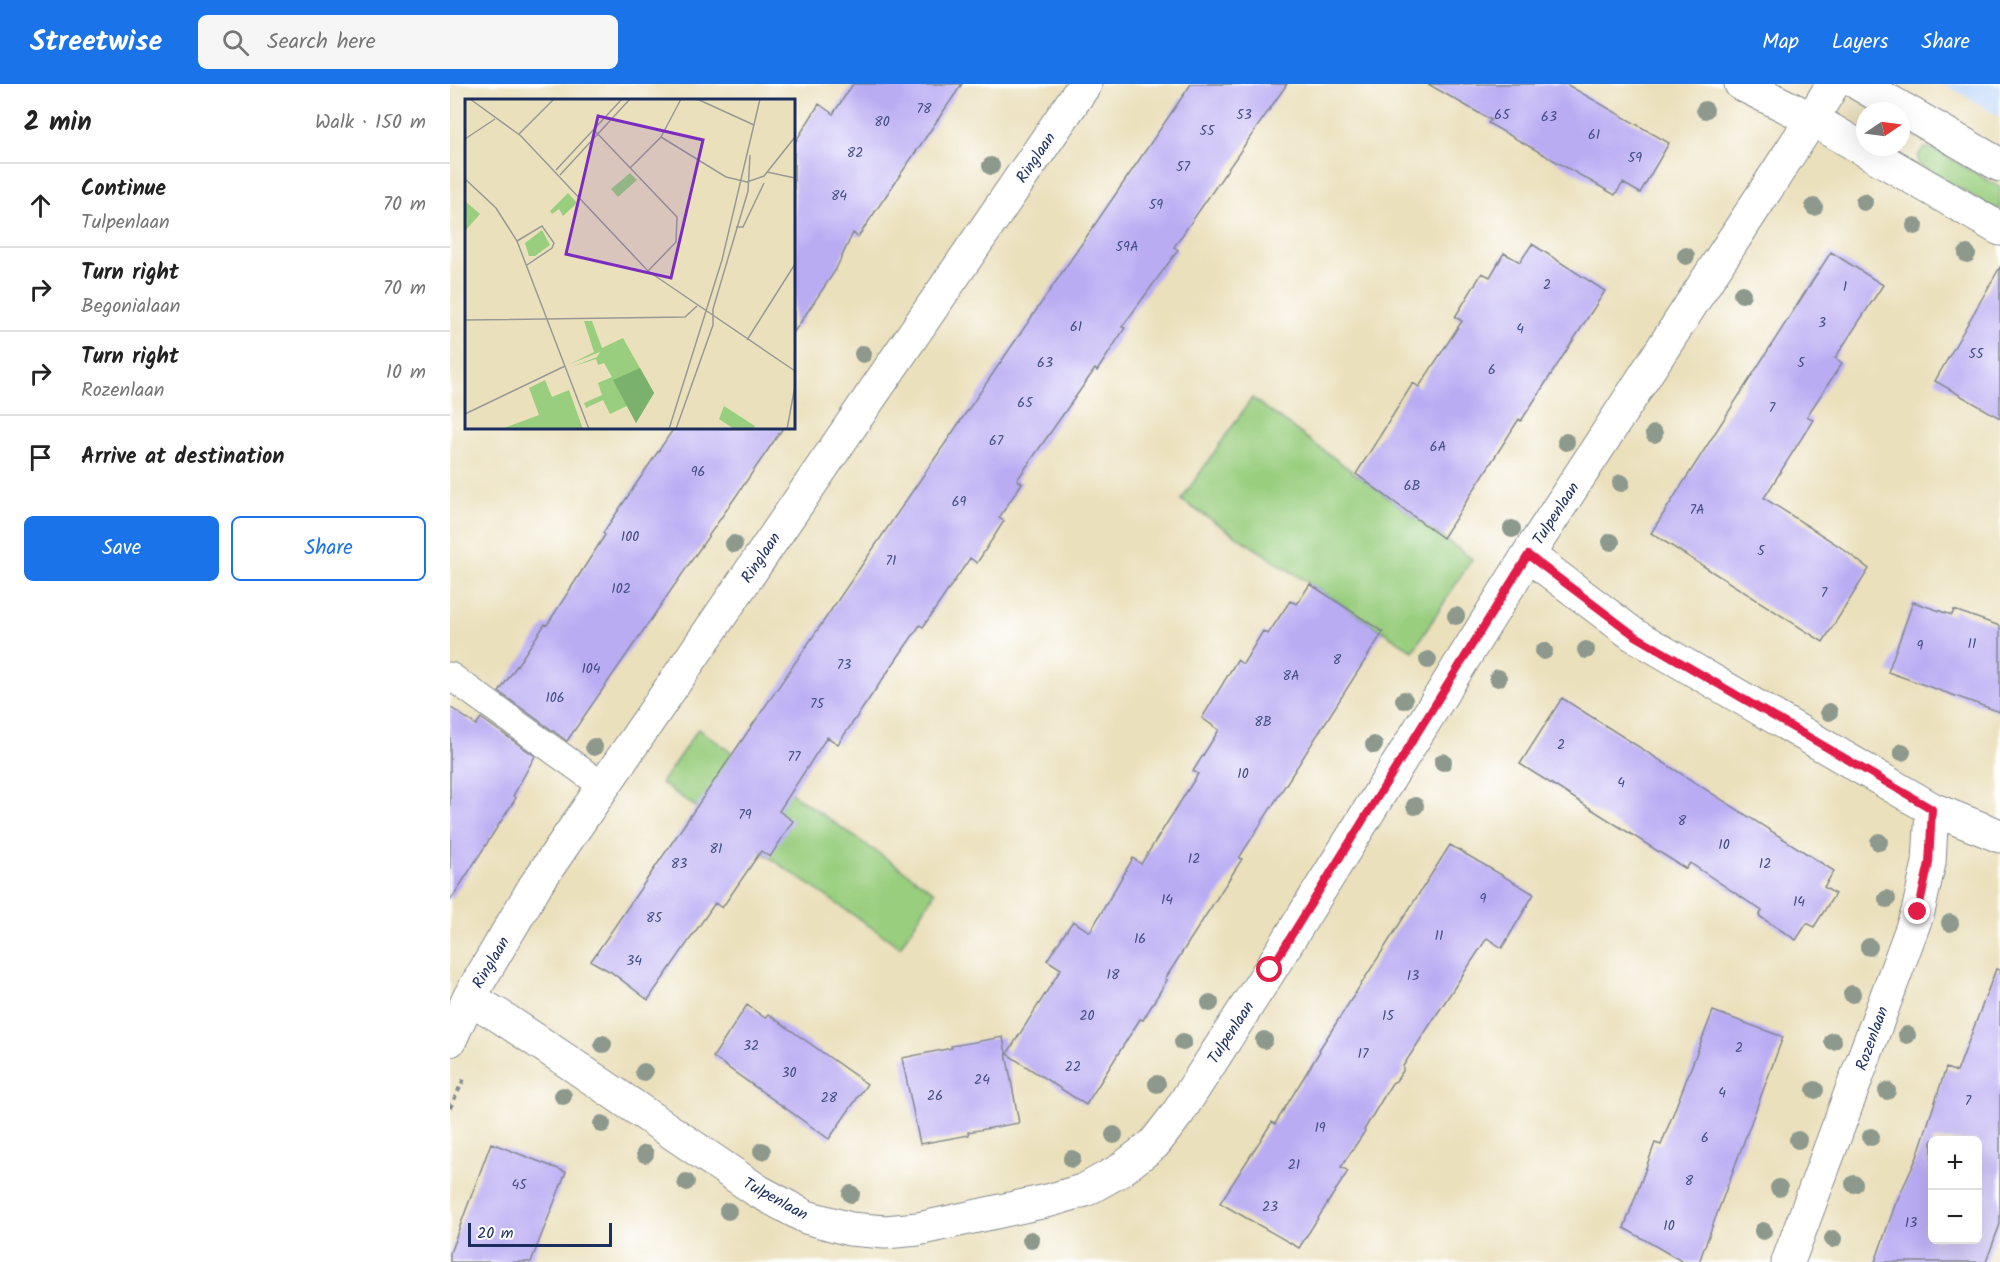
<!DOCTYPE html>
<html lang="en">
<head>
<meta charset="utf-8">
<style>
	:root { --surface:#fff; --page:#f6f6f6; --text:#222; --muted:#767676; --line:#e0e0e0; --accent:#1a73e8 }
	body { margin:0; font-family:Kalam,sans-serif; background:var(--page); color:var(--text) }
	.controls { position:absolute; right:18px; bottom:18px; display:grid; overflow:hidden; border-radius:9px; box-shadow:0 6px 24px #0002 }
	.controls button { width:54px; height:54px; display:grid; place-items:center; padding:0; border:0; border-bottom:2px solid var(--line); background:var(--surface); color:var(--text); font:30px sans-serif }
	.compass { position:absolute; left:1406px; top:18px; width:54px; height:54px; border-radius:50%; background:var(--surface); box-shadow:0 6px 24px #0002; rotate:77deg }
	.scale { position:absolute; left:18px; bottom:15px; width:144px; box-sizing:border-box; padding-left:6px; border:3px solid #1b2f5e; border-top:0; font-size:16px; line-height:21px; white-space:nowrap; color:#1b2f5e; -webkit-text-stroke:4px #fff; paint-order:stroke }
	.stop { position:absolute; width:18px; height:18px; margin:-14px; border:4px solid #e11d48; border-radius:50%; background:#fff }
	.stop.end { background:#e11d48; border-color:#fff; box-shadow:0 2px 6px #0008 }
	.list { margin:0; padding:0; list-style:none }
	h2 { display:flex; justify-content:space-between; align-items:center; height:78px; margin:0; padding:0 24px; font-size:26px }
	h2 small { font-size:20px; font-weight:400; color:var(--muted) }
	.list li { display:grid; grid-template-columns:39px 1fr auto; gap:18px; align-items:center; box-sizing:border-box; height:84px; padding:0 24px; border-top:2px solid var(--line) }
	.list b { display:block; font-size:22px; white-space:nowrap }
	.list p { margin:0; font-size:20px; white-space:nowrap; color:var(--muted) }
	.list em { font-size:20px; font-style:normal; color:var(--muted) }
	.actions { display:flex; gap:12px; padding:18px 24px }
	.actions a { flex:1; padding:14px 0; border:2px solid var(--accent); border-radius:9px; text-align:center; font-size:21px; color:var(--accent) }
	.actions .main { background:var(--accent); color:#fff }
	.icon { flex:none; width:33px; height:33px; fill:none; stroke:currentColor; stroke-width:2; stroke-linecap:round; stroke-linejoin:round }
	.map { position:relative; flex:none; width:1550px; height:1178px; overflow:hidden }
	header { display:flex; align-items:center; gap:36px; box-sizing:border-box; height:84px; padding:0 30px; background:var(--accent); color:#fff }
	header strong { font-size:28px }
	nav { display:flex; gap:33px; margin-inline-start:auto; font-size:21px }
	.search { width:420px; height:54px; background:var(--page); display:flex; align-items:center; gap:15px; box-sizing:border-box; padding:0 21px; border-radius:9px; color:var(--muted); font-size:22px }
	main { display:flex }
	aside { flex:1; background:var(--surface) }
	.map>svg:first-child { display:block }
	.built { fill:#c7ddf9 }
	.green { fill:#99ce7e; stroke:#5a7e6e; stroke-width:1.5 }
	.building { fill:#b9acf3; fill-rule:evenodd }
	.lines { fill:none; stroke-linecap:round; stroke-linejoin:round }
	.service-casing { stroke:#83888d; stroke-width:29 }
	.minor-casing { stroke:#83888d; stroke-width:35 }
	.path { stroke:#83888d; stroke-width:4; stroke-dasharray:4.5 4.5; stroke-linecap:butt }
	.service { stroke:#fff; stroke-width:27 }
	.minor { stroke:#fff; stroke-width:33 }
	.tree { fill:#8e998e }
	.route { stroke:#e11d48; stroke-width:8 }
	.labels { text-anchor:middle; stroke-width:4.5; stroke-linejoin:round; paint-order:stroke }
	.number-label { font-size:14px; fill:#424e83 }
	.street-label { font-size:16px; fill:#1b2f5e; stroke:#fff }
	.inset-road { fill:none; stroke:#989996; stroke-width:1.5 }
	.view { fill:#7b2cbf; fill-opacity:0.15; stroke:#7b2cbf; stroke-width:3 }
	.inset-edge { fill:none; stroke:#1b2f5e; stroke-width:3 }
</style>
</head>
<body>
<header>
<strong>Streetwise</strong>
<div class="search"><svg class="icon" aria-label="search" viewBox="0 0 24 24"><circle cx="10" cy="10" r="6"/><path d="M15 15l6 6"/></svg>Search here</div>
<nav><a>Map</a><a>Layers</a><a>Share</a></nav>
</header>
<main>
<aside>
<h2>2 min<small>Walk · 150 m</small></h2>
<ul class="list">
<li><svg class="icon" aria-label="ahead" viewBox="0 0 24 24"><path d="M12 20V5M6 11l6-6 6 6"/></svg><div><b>Continue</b><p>Tulpenlaan</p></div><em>70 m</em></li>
<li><svg class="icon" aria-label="right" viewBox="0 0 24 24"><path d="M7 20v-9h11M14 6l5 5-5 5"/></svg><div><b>Turn right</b><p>Begonialaan</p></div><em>70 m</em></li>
<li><svg class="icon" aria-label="right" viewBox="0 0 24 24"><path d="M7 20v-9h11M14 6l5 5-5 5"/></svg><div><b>Turn right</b><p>Rozenlaan</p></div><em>10 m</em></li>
<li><svg class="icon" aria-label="arrive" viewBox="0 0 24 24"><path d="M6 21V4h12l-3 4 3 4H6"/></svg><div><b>Arrive at destination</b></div></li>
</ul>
<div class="actions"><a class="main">Save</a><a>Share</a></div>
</aside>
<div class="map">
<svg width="1550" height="1178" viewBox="0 0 1550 1178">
	<rect width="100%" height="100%" fill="#fff"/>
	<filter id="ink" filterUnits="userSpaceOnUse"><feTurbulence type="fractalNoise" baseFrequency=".0167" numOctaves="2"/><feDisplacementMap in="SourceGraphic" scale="12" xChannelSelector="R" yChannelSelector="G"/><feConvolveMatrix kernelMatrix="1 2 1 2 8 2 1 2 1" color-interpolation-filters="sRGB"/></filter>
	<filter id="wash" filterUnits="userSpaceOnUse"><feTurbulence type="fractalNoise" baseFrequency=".008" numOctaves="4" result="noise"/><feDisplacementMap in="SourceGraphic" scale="24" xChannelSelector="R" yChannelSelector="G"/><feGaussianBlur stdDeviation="1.35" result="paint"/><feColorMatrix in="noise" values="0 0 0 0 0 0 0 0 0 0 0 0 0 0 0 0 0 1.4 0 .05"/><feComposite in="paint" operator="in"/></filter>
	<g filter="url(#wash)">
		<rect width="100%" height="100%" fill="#ebe0bc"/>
		<path class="built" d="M1493,0H1550V33L1517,13Z"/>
		<path class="green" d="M1475,64L1483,65L1550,103V128L1469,81C1466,73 1469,69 1475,64Z
			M802,314L1022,475L963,567L731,416Z
			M248,645L485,808L450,863L211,699Z"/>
		<g id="blocks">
			<path class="building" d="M403,0H512L408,153L403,149L385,187L344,248V60L369,20L383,30Z
				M741,0H837L724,163L728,166L672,243L675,244L647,287L645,285L567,396L572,399L549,434L554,437L527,479L520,474L473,543L470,541L388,660L377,653L329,727L343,737L320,773L311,767L272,824L265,819L198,916L161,888L141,877Z
				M978,0H1116L1219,59L1190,109L1173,99L1165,111L1038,39L1041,36Z
				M1082,160L1155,207L1071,337L1069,335L993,454L906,390L963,299L969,303L1012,237L1005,233L1032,189L1040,193L1054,169L1070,178Z
				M1381,168L1433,201L1385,274L1392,279L1357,332L1363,336L1314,414L1389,462L1419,485L1373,558L1201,449Z
				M1550,183V334L1485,297Z
				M224,344H333L117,657L49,608L95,540L97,541L155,451L153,449Z
				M860,500L933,548L789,774L792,775L715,895L717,896L693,936L690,935L636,1021L557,970L611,885L597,876L623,837L640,848L683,774L691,780L748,690L743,687L769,646L752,634L787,576L793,580L813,547L818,550L840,517L847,520Z
				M1463,518L1502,531L1504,526L1550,542V628L1438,588Z
				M1112,614L1384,787L1374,803L1385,810L1364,843L1357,839L1346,856L1309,832L1312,827L1240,779L1236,785L1070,680Z
				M0,623L26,641L31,634L85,672L63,712L66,714L0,817Z
				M1000,761L1084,810L1052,864L1037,854L985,933L953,982V987L946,997L942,999L914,1046L915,1047L891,1083L898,1087L849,1164L770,1119L822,1038L825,1040L870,967L869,966Z
				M1546,885L1550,886V1140L1536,1178H1425L1445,1121L1467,1073L1496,984L1507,988ZM1482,1056H1527V1155H1482Z
				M297,921L315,934L318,930L417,1000L379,1055L263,973Z
				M1263,927L1333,953L1249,1178H1233L1174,1144L1205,1059L1211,1061Z
				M553,953L569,1039L518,1048L519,1051L470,1060L452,974L502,964L501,962Z
				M41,1059L116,1088L81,1178H0V1169Z"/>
		</g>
	</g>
	<g filter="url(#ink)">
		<use href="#blocks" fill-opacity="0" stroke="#83888d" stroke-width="1.5"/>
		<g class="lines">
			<g class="service-casing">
				<path id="service" d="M0,592L153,702"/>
			</g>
			<g class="minor-casing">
				<path id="minor" d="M1291,0L1362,35L1550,145
					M1409,0L1550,81
					M1078,471L1184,551L1482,725L1550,752
					M19,914L48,931L114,975L308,1107L356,1133L400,1145L435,1148L468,1145L601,1116L635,1106L669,1087L704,1060L728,1029L820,886L1078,471L1362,35L1383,0
					M0,956L19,914L85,802L635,0
					M1338,1178L1468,828L1479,779L1482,725"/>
			</g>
			<path class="path" d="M0,1024L14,995"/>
			<use href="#service" class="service"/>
			<use href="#minor" class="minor"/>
		</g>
		<g class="tree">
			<circle cx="1255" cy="26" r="9"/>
			<circle cx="541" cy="82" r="9"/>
			<circle cx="1414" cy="118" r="9"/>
			<circle cx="1364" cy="123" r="9"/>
			<circle cx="1465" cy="142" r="9"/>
			<circle cx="1517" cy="170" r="9"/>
			<circle cx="1236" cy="172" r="9"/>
			<circle cx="1292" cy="210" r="9"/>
			<circle cx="413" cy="270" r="9"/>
			<circle cx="1204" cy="350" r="9"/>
			<circle cx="1116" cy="358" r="9"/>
			<circle cx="1171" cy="399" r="9"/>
			<circle cx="1062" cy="445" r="9"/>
			<circle cx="1161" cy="458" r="9"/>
			<circle cx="284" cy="460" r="9"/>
			<circle cx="1006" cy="532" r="9"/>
			<circle cx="1136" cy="566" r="9"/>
			<circle cx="1094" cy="567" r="9"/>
			<circle cx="978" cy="576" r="9"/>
			<circle cx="1048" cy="594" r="9"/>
			<circle cx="954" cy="616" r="9"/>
			<circle cx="1379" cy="628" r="9"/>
			<circle cx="924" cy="661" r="9"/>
			<circle cx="144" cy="663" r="9"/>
			<circle cx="1452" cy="668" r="9"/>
			<circle cx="993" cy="678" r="9"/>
			<circle cx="965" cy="722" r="9"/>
			<circle cx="1429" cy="758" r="9"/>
			<circle cx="1437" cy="815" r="9"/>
			<circle cx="1500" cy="839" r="9"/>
			<circle cx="1419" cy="863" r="9"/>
			<circle cx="1402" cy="910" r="9"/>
			<circle cx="760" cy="919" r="9"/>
			<circle cx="1457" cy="951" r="9"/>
			<circle cx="814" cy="956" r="9"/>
			<circle cx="1383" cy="957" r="9"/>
			<circle cx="733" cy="958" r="9"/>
			<circle cx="153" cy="960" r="9"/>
			<circle cx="194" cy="988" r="9"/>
			<circle cx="707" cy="1000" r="9"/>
			<circle cx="1365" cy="1006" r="9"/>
			<circle cx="1437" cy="1007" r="9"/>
			<circle cx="113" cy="1012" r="9"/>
			<circle cx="152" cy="1040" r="9"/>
			<circle cx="664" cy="1051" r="9"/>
			<circle cx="1421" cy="1053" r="9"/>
			<circle cx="1348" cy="1056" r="9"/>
			<circle cx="312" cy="1067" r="9"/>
			<circle cx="195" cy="1070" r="9"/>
			<circle cx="622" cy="1075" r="9"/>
			<circle cx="236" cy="1098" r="9"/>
			<circle cx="1404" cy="1100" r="9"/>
			<circle cx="1329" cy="1104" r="9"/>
			<circle cx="401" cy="1110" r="9"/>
			<circle cx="278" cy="1127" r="9"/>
			<circle cx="1313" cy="1147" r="9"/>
			<circle cx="1383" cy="1155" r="9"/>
			<circle cx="581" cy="1156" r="9"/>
		</g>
	</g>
	<g class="lines" filter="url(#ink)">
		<path class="route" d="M820,886L1078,471L1184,551L1482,725L1479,779L1468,828"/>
	</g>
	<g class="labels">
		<g class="number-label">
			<text x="474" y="29">78</text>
			<text x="794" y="35">53</text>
			<text x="1052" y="35">65</text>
			<text x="1099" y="37">63</text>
			<text x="432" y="42">80</text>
			<text x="757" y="51">55</text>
			<text x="1144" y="55">61</text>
			<text x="405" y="73">82</text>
			<text x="1185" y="78">59</text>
			<text x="733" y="87">57</text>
			<text x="389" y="116">84</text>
			<text x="706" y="125">59</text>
			<text x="677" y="167">59A</text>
			<text x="1097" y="205">2</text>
			<text x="1395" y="207">1</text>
			<text x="1372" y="243">3</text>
			<text x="626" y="247">61</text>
			<text x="1070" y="249">4</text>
			<text x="1526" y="274">55</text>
			<text x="595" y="283">63</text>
			<text x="1351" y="283">5</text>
			<text x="1042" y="290">6</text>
			<text x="575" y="323">65</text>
			<text x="1322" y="328">7</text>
			<text x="546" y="361">67</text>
			<text x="988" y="367">6A</text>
			<text x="248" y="392">96</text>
			<text x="962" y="406">6B</text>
			<text x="509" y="422">69</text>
			<text x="1247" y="430">7A</text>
			<text x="180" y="457">100</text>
			<text x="1311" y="471">5</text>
			<text x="441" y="481">71</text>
			<text x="171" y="509">102</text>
			<text x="1374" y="513">7</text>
			<text x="1522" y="564">11</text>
			<text x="1470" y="566">9</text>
			<text x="887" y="580">8</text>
			<text x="394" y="585">73</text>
			<text x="141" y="589">104</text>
			<text x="841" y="596">8A</text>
			<text x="105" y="618">106</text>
			<text x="367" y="624">75</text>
			<text x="813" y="642">8B</text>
			<text x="1111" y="665">2</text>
			<text x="344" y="677">77</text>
			<text x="793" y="694">10</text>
			<text x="1171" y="703">4</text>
			<text x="295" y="735">79</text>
			<text x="1232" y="741">8</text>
			<text x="1274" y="765">10</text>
			<text x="266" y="769">81</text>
			<text x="744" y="779">12</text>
			<text x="229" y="784">83</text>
			<text x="1315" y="784">12</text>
			<text x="1033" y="819">9</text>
			<text x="717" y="820">14</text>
			<text x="1349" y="822">14</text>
			<text x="204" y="838">85</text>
			<text x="989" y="856">11</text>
			<text x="690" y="859">16</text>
			<text x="184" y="881">34</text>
			<text x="663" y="895">18</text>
			<text x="963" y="896">13</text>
			<text x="637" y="936">20</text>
			<text x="938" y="936">15</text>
			<text x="301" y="966">32</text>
			<text x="1289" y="968">2</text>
			<text x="913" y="974">17</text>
			<text x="623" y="987">22</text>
			<text x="339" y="993">30</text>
			<text x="532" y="1000">24</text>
			<text x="1272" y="1013">4</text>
			<text x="485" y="1016">26</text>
			<text x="379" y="1018">28</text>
			<text x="1518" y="1021">7</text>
			<text x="870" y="1048">19</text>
			<text x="1255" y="1058">6</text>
			<text x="844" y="1085">21</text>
			<text x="1239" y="1101">8</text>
			<text x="69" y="1105">45</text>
			<text x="820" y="1127">23</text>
			<text x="1461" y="1143">13</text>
			<text x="1219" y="1146">10</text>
		</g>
		<g class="street-label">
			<text transform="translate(585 73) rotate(-56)" y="6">Ringlaan</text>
			<text transform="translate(1105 429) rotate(-57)" y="6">Tulpenlaan</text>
			<text transform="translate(310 473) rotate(-56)" y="6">Ringlaan</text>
			<text transform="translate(40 878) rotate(-59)" y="6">Ringlaan</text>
			<text transform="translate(780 948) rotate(-57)" y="6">Tulpenlaan</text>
			<text transform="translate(1421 954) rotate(-70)" y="6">Rozenlaan</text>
			<text transform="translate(326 1114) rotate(29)" y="6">Tulpenlaan</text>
		</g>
	</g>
	<g transform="translate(15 15)">
		<rect width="330" height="330" fill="#ebe0bc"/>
		<path d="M165,74L172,81L153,98L146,90ZM103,94L112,104L98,117L94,110L87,115L85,112ZM0,102L15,115L0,132ZM77,131L85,146L70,157H64L60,144ZM119,222H127L137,249L158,239L189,294L171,324L162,307L145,315L138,301L121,309L119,304L137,296L133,284L147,278L139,264L133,266L131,260L106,268L132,258L135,253L105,265L129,253ZM80,281L87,298L104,291L118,330H36L74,316L64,289ZM259,307L290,327L288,330H269L254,320Z" fill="#99ce7e"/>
		<path d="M175,269L189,294L171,324L148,281Z" fill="#7ab16d"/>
		<path class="inset-road" d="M5,0L56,37L183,172L330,272M232,0L289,26M129,31L212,118L211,143L183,172M54,35L89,0M196,38L261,78L282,83L299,77L330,38M0,40L30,20M165,69L196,38L216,0M91,71L157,0M302,73L330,79M95,76L165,0M0,80L31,109L52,142L124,330M271,128H278L299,84M52,142L77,127L89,144L87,149L62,166M0,221L220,218L232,207M282,241L330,165M0,315L100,267M204,330L257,161L295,0M211,330L248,226V210L283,92L285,56M322,330L330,287"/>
		<path class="view" d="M133,17L238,41L206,179L101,155Z"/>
		<rect width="330" height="330" class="inset-edge"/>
	</g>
</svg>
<div class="controls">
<button>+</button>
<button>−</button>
</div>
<svg class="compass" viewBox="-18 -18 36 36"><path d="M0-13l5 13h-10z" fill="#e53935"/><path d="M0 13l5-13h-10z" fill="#767676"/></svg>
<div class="scale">20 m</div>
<div class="stop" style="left:820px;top:886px"></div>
<div class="stop end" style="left:1468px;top:828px"></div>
</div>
</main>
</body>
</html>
